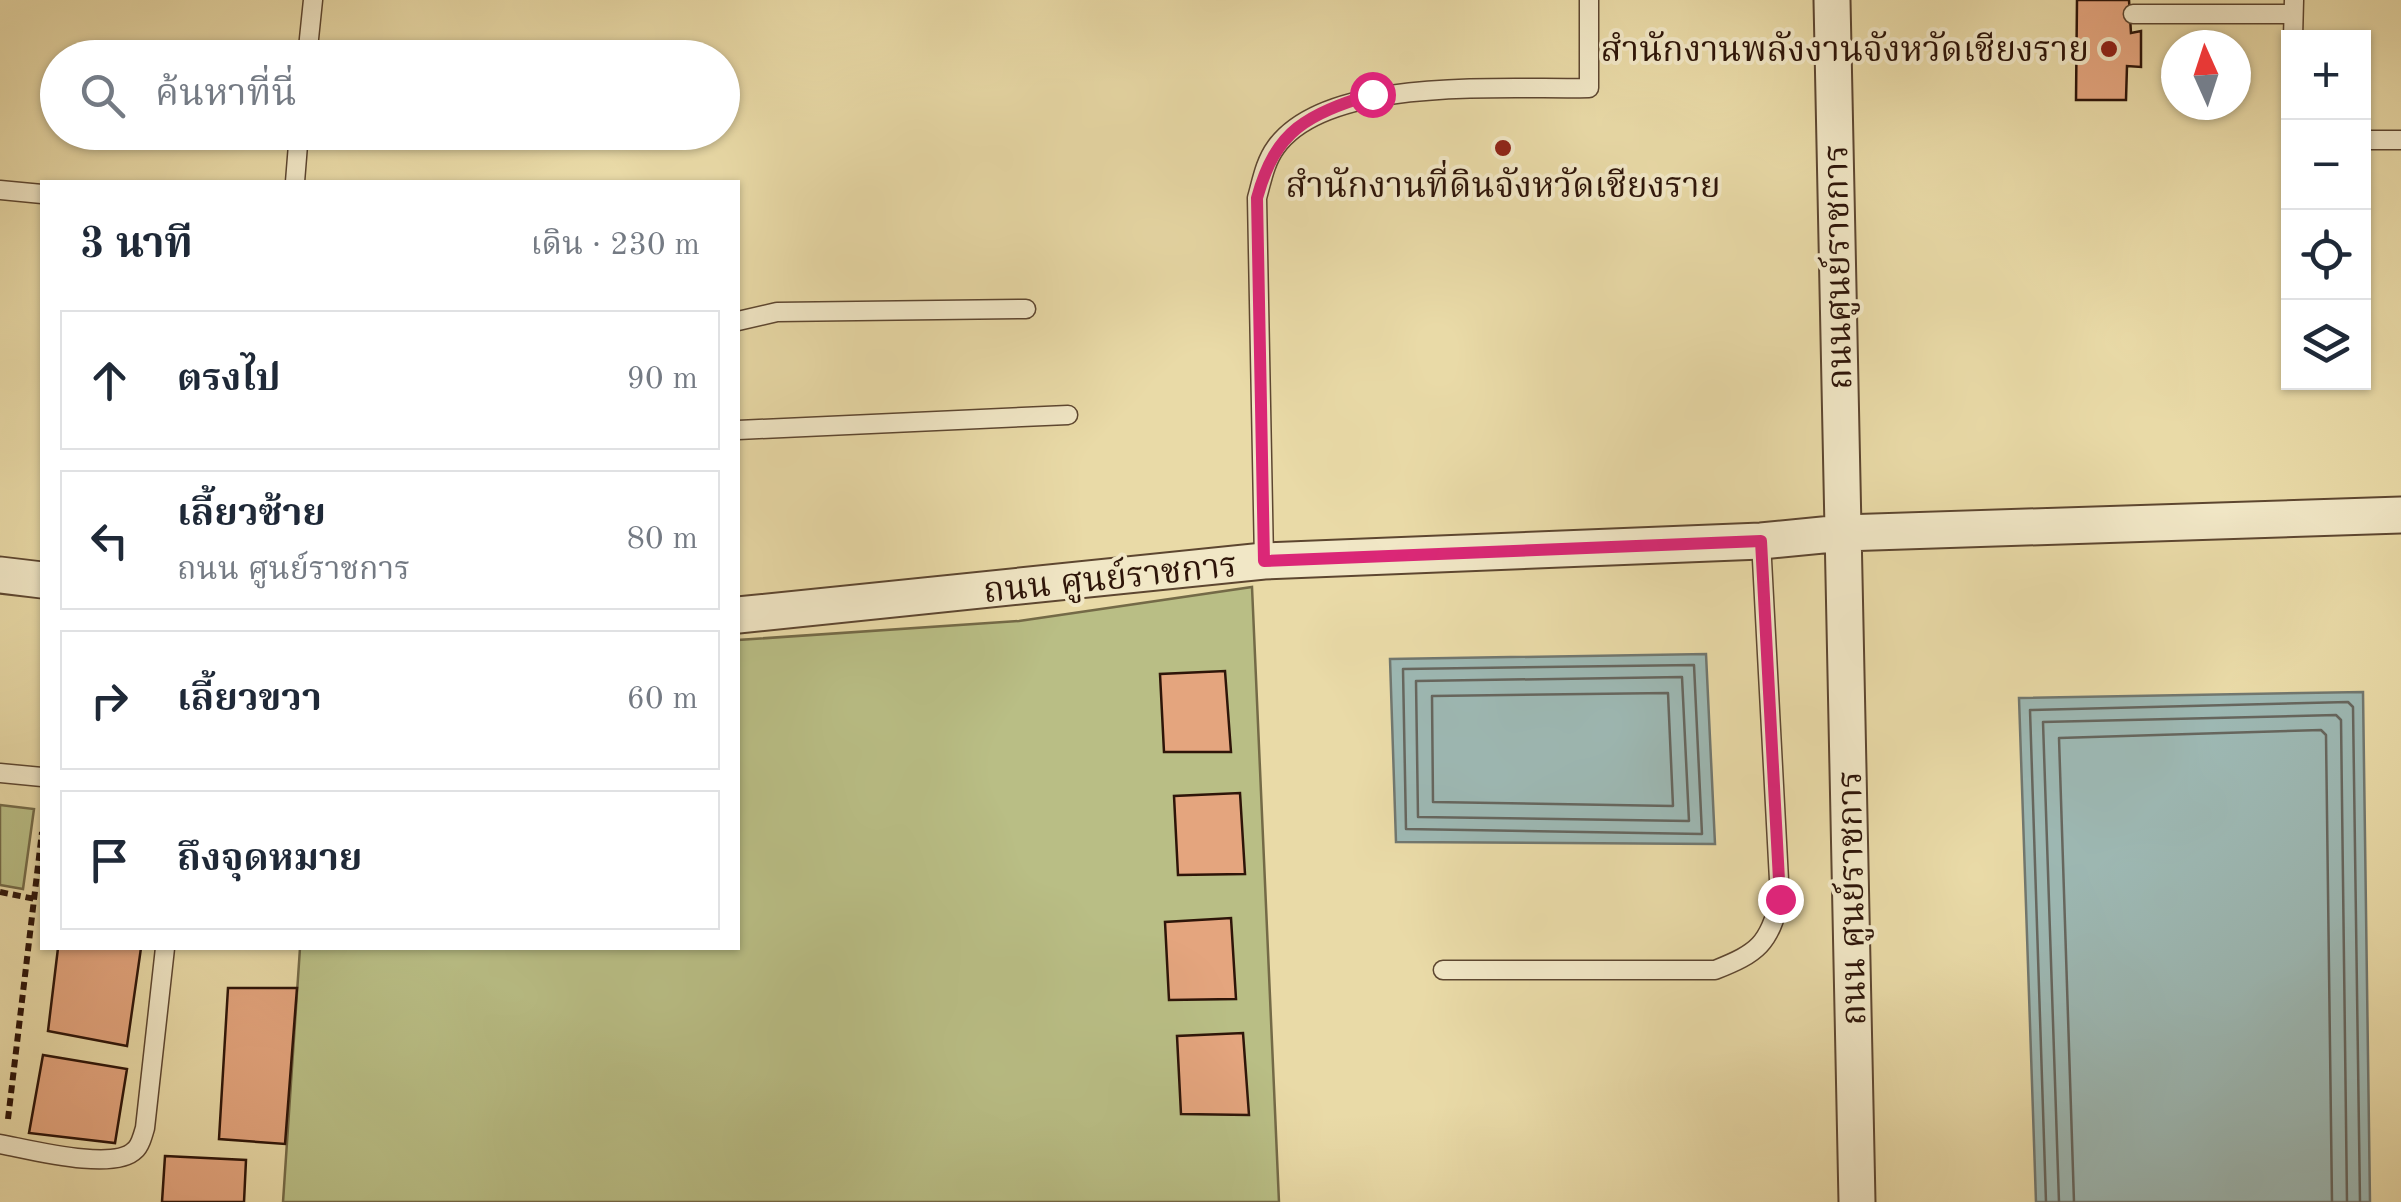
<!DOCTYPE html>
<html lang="th">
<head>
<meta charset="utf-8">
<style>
	:root { --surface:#fff; --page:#f6f6f7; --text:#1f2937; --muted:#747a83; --line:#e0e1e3 }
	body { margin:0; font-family:"Old Standard TT","Noto Serif Thai",serif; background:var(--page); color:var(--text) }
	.controls { position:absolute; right:30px; top:30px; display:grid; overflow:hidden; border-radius:0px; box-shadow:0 2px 8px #0004 }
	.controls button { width:90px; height:90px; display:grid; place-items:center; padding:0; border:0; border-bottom:2px solid var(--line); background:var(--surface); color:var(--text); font:50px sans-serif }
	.compass { position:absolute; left:2161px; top:30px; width:90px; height:90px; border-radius:50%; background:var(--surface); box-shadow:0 2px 8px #0004; rotate:357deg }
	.stop { position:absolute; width:30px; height:30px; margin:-22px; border:8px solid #db2777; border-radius:50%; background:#fff }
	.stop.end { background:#db2777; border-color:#fff; box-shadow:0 2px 10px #0008 }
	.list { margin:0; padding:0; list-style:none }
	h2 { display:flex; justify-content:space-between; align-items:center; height:130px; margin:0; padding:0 40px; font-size:42px }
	h2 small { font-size:32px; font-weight:400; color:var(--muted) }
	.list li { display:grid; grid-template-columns:65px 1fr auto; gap:30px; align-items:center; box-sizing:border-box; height:140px; margin:0 20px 20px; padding:0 20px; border:2px solid var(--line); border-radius:0px }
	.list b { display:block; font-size:38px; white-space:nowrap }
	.list p { margin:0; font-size:32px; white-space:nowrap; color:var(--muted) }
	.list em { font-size:32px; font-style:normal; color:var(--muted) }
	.icon { flex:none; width:55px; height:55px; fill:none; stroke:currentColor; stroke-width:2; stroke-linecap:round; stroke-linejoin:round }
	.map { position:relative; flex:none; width:2401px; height:1202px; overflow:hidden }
	.search { position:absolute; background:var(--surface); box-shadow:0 2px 8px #0004; left:40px; top:40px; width:700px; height:110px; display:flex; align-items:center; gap:25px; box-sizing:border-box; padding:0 35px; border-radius:55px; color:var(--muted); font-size:38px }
	.panel { position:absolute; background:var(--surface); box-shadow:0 2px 8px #0004; left:40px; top:180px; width:700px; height:770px; border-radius:0px }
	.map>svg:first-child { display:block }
	.green { fill:#b9be85; stroke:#746a47; stroke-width:2.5 }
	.water { fill:#9db8b3; stroke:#71776f; stroke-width:2.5 }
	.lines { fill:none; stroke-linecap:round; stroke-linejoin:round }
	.shore { stroke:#66665e; stroke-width:2.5 }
	.building { fill:#e4a57e; stroke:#2e1509; stroke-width:2.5 }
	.service-casing { stroke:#5d4630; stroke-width:21 }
	.minor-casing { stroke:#5d4630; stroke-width:39 }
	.path { stroke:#2e1509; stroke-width:6; stroke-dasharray:8 5; stroke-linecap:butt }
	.service { stroke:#f1e7c6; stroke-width:18 }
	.minor { stroke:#f1e7c6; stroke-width:35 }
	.route { stroke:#db2777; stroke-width:12 }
	.poi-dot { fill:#8f2418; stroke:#f1e7c6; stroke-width:4 }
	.labels { text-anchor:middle; stroke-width:8; stroke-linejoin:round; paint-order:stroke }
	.poi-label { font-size:35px; fill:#2e1509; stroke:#f1e7c6; text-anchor:end }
	.street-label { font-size:35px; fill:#2e1509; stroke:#f1e7c6 }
</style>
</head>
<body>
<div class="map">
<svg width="2401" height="1202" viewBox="0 0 2401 1202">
	<rect width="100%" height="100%" fill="#e9daa7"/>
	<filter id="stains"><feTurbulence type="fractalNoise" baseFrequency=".002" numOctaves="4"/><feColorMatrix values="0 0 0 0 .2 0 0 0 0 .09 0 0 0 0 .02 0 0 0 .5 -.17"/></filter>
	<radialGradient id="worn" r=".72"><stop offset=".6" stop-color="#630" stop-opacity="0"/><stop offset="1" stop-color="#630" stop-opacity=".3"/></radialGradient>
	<path class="green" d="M1252,587L1279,1202H283L300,948H738V640L1019,621Z
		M0,805L34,809L23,889L0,885Z"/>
	<path class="water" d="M1706,654L1715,844L1396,842L1390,659Z
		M2363,692L2370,1202H2036L2019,698Z"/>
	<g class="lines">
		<path class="shore" d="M1694,665L1702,834L1406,829L1403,669Z
			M1682,677L1689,821L1418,817L1416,681Z
			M1668,693L1673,806L1433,802L1432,696Z
			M2046,1202L2030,710L2348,702L2353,707L2360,1202
			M2059,1202L2043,722L2336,715L2341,720L2347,1202
			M2074,1202L2059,738L2321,730L2326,735L2332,1202"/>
	</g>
	<path class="building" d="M2077,0H2129L2131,33L2141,31V67L2127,66L2126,100H2076Z
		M1225,671L1231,752H1164L1160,674Z
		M1240,793L1245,874L1178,875L1174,796Z
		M1231,918L1236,999L1169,1000L1165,922Z
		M58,948H141L127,1046L48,1031Z
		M228,988H297L285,1144L219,1139Z
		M1243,1033L1249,1115L1181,1114L1177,1036Z
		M43,1055L127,1069L115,1143L29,1133Z
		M165,1156L246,1160L244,1202H162Z"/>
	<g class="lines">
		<g class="service-casing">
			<path id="service" d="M2133,14H2293
				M2293,38L2294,0
				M307,58L313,0
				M2364,140H2401
				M295,182L299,132
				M0,190L42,194
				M738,321L777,312L1026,309
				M738,430L1068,415
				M1264,561L1257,198C1262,180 1265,162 1276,147C1328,75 1507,90 1589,88V0
				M0,773L42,777
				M1443,970H1715C1758,953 1769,944 1780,899L1761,541
				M0,1144C28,1149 114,1172 135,1150C140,1146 143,1135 145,1128L165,948"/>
		</g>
		<g class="minor-casing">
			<path id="minor" d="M1832,0L1857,1202
				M0,575L42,580
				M738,615L1264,561L1761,541L1843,533L2401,515"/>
		</g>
		<path class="path" d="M0,892L35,899
			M8,1119L42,832"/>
		<use href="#service" class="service"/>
		<use href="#minor" class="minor"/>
	</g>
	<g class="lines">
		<path class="route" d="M1372,94C1307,115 1276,129 1257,198L1264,561L1761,541L1780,899"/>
	</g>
	<g class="poi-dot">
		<circle cx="2109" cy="49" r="10"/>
		<circle cx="1503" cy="148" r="10"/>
	</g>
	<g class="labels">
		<g class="poi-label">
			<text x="2089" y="61">สำนักงานพลังงานจังหวัดเชียงราย</text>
			<text x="1503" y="197" text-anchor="middle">สำนักงานที่ดินจังหวัดเชียงราย</text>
		</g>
		<g class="street-label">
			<text transform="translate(1837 267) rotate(-91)" y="12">ถนนศูนย์ราชการ</text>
			<text transform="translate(1110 577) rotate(-6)" y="12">ถนน ศูนย์ราชการ</text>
			<text transform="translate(1851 898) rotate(-91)" y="12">ถนน ศูนย์ราชการ</text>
		</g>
	</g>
	<rect width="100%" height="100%" filter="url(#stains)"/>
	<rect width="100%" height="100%" fill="url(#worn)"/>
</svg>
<div class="controls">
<button>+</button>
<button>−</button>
<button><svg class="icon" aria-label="locate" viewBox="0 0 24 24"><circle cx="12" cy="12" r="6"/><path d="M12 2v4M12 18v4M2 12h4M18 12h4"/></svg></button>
<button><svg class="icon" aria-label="layers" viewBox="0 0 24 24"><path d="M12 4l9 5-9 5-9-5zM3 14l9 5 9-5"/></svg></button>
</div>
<svg class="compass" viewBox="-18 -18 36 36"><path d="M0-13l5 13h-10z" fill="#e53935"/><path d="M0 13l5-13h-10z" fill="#747a83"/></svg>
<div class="stop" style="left:1372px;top:94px"></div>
<div class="stop end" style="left:1780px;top:899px"></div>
<div class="search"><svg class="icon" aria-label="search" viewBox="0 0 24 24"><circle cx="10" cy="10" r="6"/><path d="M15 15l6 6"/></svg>ค้นหาที่นี่</div>
<section class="panel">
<h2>3 นาที<small>เดิน · 230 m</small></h2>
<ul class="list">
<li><svg class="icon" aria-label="ahead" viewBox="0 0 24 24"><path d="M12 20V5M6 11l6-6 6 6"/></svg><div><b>ตรงไป</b></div><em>90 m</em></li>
<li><svg class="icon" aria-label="left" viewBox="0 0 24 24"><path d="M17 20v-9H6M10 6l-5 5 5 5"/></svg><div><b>เลี้ยวซ้าย</b><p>ถนน ศูนย์ราชการ</p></div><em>80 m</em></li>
<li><svg class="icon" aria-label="right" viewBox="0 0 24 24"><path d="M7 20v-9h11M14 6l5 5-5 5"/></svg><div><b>เลี้ยวขวา</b></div><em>60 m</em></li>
<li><svg class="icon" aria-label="arrive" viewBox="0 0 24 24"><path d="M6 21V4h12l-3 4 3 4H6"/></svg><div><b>ถึงจุดหมาย</b></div></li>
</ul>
</section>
</div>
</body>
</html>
